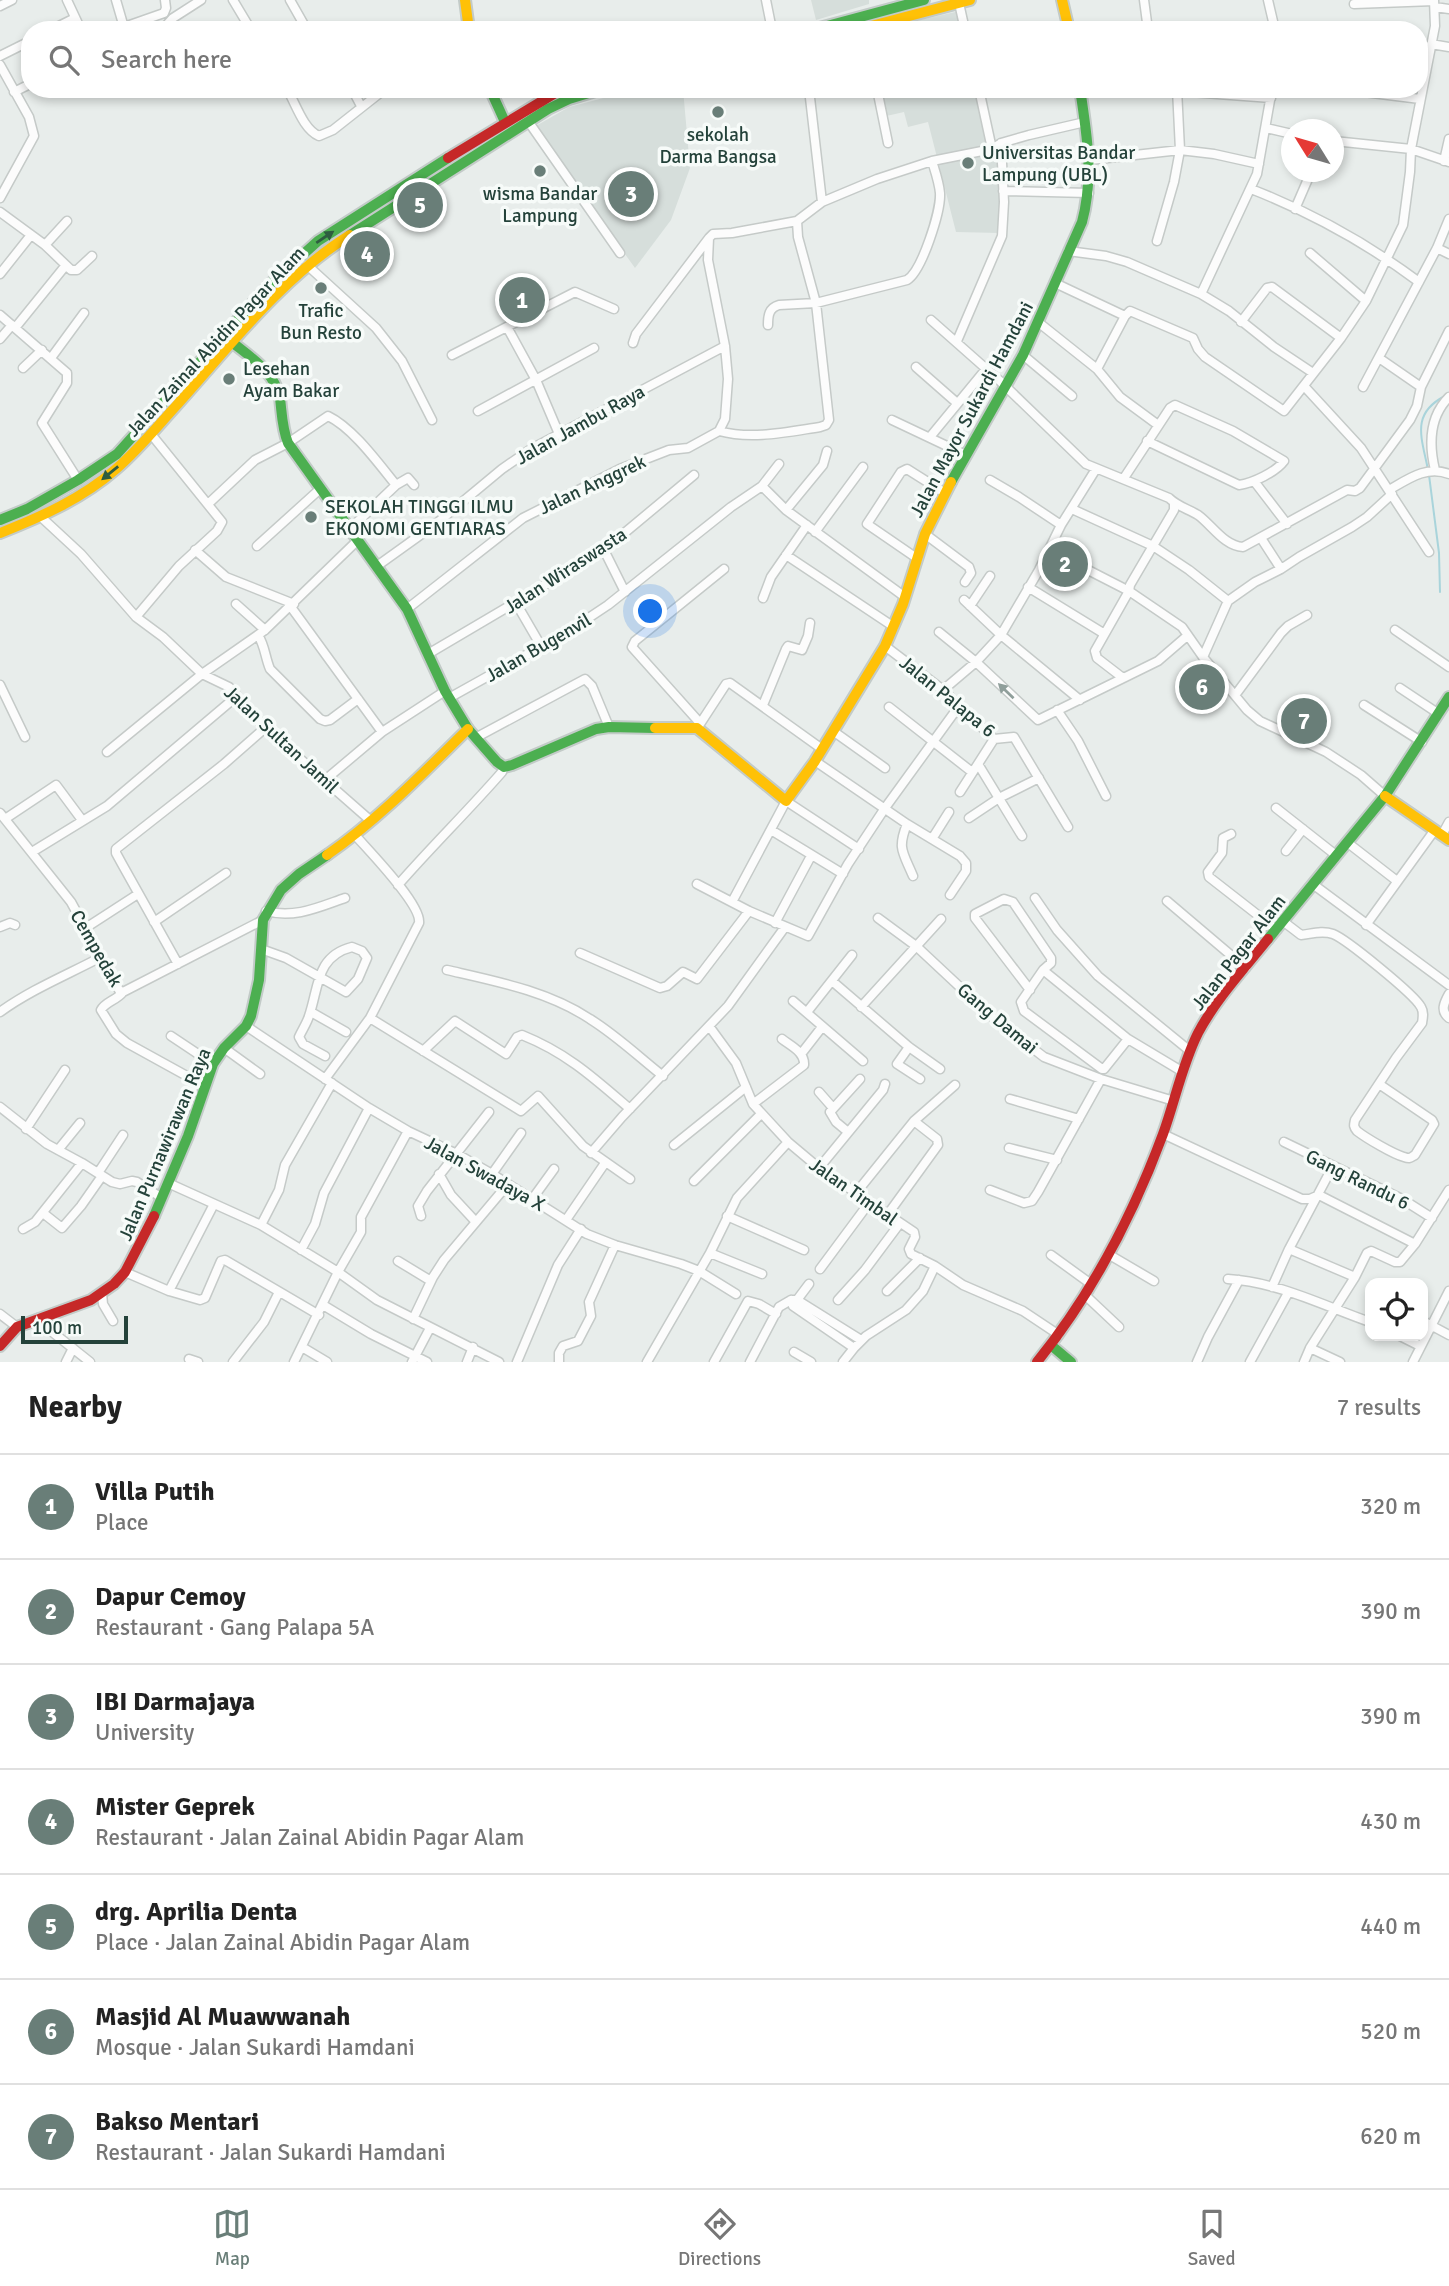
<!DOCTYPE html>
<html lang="en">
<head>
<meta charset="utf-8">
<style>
	:root { --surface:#fff; --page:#f2f2f2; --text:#222; --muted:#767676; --line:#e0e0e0; --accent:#697e78 }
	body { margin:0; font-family:Signika,sans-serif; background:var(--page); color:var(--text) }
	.controls { position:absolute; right:21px; bottom:21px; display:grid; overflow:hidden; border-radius:14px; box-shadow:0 4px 10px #0003 }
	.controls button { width:63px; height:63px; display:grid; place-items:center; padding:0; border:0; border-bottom:2px solid var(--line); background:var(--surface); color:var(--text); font:35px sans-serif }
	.compass { position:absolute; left:1281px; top:119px; width:63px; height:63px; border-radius:50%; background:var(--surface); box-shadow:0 4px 10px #0003; rotate:307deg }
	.scale { position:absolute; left:21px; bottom:18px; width:107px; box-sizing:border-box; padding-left:7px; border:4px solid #24423a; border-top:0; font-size:19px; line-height:24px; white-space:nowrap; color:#24423a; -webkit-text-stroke:5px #f7fbf9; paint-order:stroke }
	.you { position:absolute; left:651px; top:612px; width:24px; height:24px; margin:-18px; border:5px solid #fff; border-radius:50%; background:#1a73e8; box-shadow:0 0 0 10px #1a73e833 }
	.badge { display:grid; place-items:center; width:46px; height:46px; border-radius:50%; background:var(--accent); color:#fff; font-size:23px; font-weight:700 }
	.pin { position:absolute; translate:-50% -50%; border:4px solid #fff; box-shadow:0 2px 7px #0006 }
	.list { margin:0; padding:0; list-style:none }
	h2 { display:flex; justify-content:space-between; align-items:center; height:91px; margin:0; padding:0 28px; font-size:30px }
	h2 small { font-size:23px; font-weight:400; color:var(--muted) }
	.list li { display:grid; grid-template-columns:46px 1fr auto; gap:21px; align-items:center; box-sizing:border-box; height:105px; padding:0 28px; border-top:2px solid var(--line) }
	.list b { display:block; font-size:26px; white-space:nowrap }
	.list p { margin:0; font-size:23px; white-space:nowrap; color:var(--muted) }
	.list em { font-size:23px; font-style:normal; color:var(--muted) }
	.icon { flex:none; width:38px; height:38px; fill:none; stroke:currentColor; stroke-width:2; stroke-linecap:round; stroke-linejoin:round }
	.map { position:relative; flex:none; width:1449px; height:1362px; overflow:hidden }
	.search { position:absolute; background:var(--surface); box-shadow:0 4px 10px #0003; left:21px; right:21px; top:21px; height:77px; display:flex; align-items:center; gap:18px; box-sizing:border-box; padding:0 24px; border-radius:28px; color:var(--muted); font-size:26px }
	.sheet { height:826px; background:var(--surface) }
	nav { display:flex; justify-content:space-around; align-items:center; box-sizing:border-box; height:98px; border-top:2px solid var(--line); background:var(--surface); font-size:19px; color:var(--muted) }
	nav a { display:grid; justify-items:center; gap:4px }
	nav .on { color:var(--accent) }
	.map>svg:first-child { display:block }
	.built { fill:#d6dedb }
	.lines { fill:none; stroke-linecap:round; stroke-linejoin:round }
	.stream { stroke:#a9d4db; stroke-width:2 }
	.street-casing { stroke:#c5cac8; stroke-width:11 }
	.fast-casing { stroke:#c3cbc8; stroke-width:14 }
	.slow-casing { stroke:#c3cbc8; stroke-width:14 }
	.jam-casing { stroke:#c3cbc8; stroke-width:14 }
	.street { stroke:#fcfcfc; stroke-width:8 }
	.fast { stroke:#4caf50; stroke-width:10 }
	.slow { stroke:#ffc107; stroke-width:10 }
	.jam { stroke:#c62828; stroke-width:10 }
	.oneway { fill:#2e5d40 }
	.oneway2 { fill:#909f9b }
	.poi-dot { fill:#697e78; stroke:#f7fbf9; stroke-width:2.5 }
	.labels { text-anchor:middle; stroke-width:7; stroke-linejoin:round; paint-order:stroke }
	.poi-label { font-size:19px; fill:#24423a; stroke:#f7fbf9 }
	.street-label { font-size:19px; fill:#24423a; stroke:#f7fbf9 }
</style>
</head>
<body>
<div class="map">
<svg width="1449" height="1362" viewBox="0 0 1449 1362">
	<rect width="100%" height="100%" fill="#e8edeb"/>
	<path class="built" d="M811,0H869V4L816,20Z
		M964,10L968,30H883L911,22Z
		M638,89H683L690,168L671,220L635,268L534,127L569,107Z
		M877,89H981L998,159L1000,233L956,232L928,122L908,127L904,112L882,117Z"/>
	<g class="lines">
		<path class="stream" d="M1428,470C1422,438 1410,414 1445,396
			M1429,475L1439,553L1440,592"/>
		<g class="street-casing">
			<path id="street" d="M67,0L81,30
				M116,0L123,24L127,26L164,13L166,8L165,0
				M233,0L251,30
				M290,0L307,30
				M766,0L772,30
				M1144,0L1148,30
				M1268,0L1275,30
				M959,3L965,30
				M1354,4L1434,1
				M0,6L12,0
				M1435,7L1449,9
				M51,30L75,18
				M162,30L173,18L201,0
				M1431,44L1449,47
				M0,56L30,41
				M0,65L29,117L34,136L0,198
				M287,89C296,104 303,129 319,136L333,130L385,89
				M352,89L361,106
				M809,89L822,202
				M877,89L888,143
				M979,89L992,149
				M1340,89L1420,99
				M1177,91L1271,98
				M14,92L30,84
				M528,121L620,253
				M1266,128L1292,134
				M1334,141L1411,149L1449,162
				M1090,160L1180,150L1214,154L1259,164
				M1444,161L1449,139
				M1251,189C1310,212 1368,244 1419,282
				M1003,191L1089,193
				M1295,209L1311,172
				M0,212L45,245L71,270H77L92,256
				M1157,241L1174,182L1180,150L1177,89
				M45,245L67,221
				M1437,248L1449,254
				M1068,251L1106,256L1127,262L1201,294L1229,311L1274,347L1313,373
				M1310,253L1366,301
				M307,265L376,328L402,361L432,420
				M0,274L31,235
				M1055,283L1125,316
				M1201,294L1257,174L1272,89
				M0,315L67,373V383L42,423L78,480
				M931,320L1000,381L1086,464L1169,498C1177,506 1188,509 1198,515C1212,525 1224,546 1243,547L1347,490L1355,491L1360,488L1410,420L1417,406L1421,387L1449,331
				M1038,322L1097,369L1120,397L1158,425
				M1241,322L1267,288L1272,287L1341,338
				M768,325C768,315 769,308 779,305L816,303L907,280C922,271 941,211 940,193C939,182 935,171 932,161
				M507,327L536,380L559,434
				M15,328L66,265
				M0,339L12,325
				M957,341L1002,236L1004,202L1001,143
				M633,343L636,334L709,238
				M452,355L575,292L614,309
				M1023,355L1072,396
				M51,358L84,313
				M1379,358L1421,387
				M916,367L957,403
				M23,368L42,350
				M1097,369L1125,316L1130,311L1193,338L1198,349L1205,357L1284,411L1341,338L1366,301L1403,225L1410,172L1411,149L1435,26L1434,0
				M1304,386L1361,448L1429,552
				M1363,387L1437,248L1449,219
				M478,411L594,348
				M892,420L966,455
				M719,431L725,419L728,379L725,346L708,260L709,238L713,234L732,233L797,221L822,202L877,179L932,161L992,149L1001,143L1029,135L1085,122
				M719,431C752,440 787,432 820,427L826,425L829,420L816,303L798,237L797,221
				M930,437L986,369
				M1435,470C1429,445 1429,417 1449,397
				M1124,478L1170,408L1175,405L1233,431L1284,461C1276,472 1253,483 1239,485L1147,441
				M990,480L1019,497L1061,525
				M1254,481L1287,524
				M762,486L786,510L905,597
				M1389,490C1408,479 1427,465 1449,474
				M208,504L255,460L288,443L328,416C353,428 378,463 396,485
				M1174,504V510L1130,585L1129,591L1182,627L1203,657L1247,710L1260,721L1326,752L1361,775L1385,796
				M1072,509L1153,546L1189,570L1228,601
				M786,510L823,465L827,451
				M40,516L81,554L136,617L163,637L202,674L229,687L265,728L371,821
				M350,529L396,485L408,478L414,485
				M815,532L863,467
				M925,534L969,567L971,573L965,582
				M1261,538L1281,569
				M257,546L320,489
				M195,550L226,577L294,604
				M604,550L625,592
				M1049,550L1129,591L1095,651L1097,658L1123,678
				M786,555L894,627
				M918,559L867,524L901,472L907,469L945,493
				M377,566L437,523L502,469L531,449L725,346
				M1028,587L1103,633
				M763,598L771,577L807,525
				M964,600L1001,635L1080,700
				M516,603L541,646
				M236,604L265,630
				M970,606L990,576
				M291,607L382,732
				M407,609L523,518L620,469L669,450L688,448L719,431
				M136,617L179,566L217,531L222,522L151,434
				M1395,630L1449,667
				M939,632L976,662L1038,720L1158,661L1187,636
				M258,635C265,646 265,657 270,669L320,719L325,721L330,720L358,699
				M885,646L943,690L994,739L1014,737L1068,827
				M428,654L604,550L694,475
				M1203,657L1228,601L1255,582L1281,569L1299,557L1352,527L1367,517L1392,494
				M0,685L25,737
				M1400,688L1439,714
				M943,690L976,662L1001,635L1039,570L1061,525L1096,469
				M1236,694L1281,633L1288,626L1307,615
				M449,698L569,631L608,605L731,507L762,486L779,464
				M763,705L786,649L788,646L802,650L808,636L810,623
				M1364,705L1422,742
				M889,707L972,772
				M1057,710L1078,741L1106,796
				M700,723L632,647L635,641L724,569
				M698,727L726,684L730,683L822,749
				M833,731L885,768
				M477,737L585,679L592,686L609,727
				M107,752L202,674L265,630L358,540
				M815,761L907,824L960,856L966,863V871L950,895
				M978,764L1022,836
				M325,780L382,732L445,691
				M960,792L994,739
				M1276,808L1337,856
				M0,813L71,902L119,990L123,992L263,920
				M969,818L999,798L1039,778
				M5,819L56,785L82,820
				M907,824C897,849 903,852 913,876
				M771,830L843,874
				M1231,834L1223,838L1222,853L1208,872L1209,877L1277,930
				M1442,835L1449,822
				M932,839L949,812
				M1348,843L1397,881
				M1286,851L1303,829
				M32,852L107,806L237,696
				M697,884L749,911L808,936L848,864L885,808L959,706
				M398,885C432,846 468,811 502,772L504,767
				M1314,885L1449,985
				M1035,898L1057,930L1098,976L1190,1051
				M1167,901L1246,968
				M732,902L786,801L859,849
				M266,911C294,919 319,907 345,898
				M878,918L916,946L992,1017L1044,1057L1101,1079L1174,1101
				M154,922L226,873
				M1284,922L1301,935C1311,934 1322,930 1333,934C1346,939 1414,994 1421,1007C1424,1012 1423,1017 1422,1023L1396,1058L1355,1120C1354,1125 1353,1126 1357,1131C1366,1138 1393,1154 1404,1157C1410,1159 1410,1158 1415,1155L1434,1124L1432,1120L1379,1084
				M775,923L811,856
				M1366,925L1434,831
				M0,927L10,923L15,925
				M84,929L138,894
				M261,949L286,958L346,992L358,979L367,958L362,951L352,947C316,956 319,987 309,1016C307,1023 302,1030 299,1037L303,1044L325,1056
				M580,953L660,988L667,986L683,972L697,979L749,911
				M178,964L122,864L116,853V849L224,764L265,728
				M447,970C495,981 548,991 590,1019C616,1035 639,1057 663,1076
				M832,981L909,1047L940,1069
				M1030,990L975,918V914L1004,899L1013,902L1051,958V963L1043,970
				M123,992C117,1000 105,1002 101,1010L116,1034L127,1043L205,1086
				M1449,994C1444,1003 1440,1011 1449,1018
				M793,1001L863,1061
				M861,1007L941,919
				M0,1012C32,989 67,975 101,957
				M311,1012L346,1032
				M807,1012L852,955
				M370,1018L521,1111L538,1096L583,1146L630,1179
				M246,1026L369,1108L408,1131L457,1154L492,1174L587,1234L615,1245L681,1264L699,1271L736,1294
				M709,1026L736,1063L753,1104L788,1142L819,1168L914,1232L915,1237L909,1249L911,1254L935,1266L963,1285L1023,1311L1059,1335
				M171,1036L213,1064
				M1128,1039L1104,1069H1102L1024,1011L1021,1002L1043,970L1128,1039L1183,1072
				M909,1047L897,1064L920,1079
				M224,1048L260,1074
				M423,1051L455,1021L506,1054L517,1037L522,1035C567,1053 594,1078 630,1109
				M801,1054L822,1027
				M325,1079L370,1018L419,923C422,905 369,851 355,835
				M819,1092L833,1108
				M1010,1099L1079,1119
				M753,1104L804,1065C805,1052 791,1046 782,1039
				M0,1107L47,1144L82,1163L112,1182L120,1184L132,1181L137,1182L162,1198
				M26,1129L65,1070
				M848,1132L836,1122L830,1112L860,1079
				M1163,1134L1302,1199H1310L1319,1195L1415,1244
				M1284,1142L1402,1199L1432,1218
				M674,1145L746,1087
				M1009,1148L1057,1160
				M58,1150L80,1123
				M591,1153L622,1117L728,1006L785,927
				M819,1168L883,1090L885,1084
				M98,1173L123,1135
				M439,1174L451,1195L476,1222
				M492,1174L521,1133
				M694,1181L761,1114
				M168,1183L261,1225L338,1272L377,1300L499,1362
				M990,1190L1024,1203L1032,1201L1038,1192L1101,1079
				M856,1193L914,1121L955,1085
				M533,1198L554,1169
				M43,1213L62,1228L81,1206L102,1176
				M888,1214L938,1145L937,1139L914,1121
				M421,1216L418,1206L427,1191L489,1112
				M727,1216L804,1250
				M566,1220L605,1163
				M261,1225L279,1190L285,1165L332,1083
				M23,1229L35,1222L82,1163
				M1289,1249L1355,1277
				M301,1250L315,1224L324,1193L369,1108
				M710,1253L762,1274
				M1108,1254L1154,1281
				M1051,1255L1091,1284
				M398,1261L431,1281
				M820,1269L869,1203
				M125,1272L169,1291L200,1300L205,1298L221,1261L225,1260L319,1315
				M1228,1279C1278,1282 1324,1306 1370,1322
				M1272,1287L1289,1249L1333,1166
				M169,1291L214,1204
				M887,1291L920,1258
				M102,1293L103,1304L113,1321
				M1085,1295L1119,1327
				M791,1300H797L861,1340
				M791,1300L793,1306L854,1348
				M838,1300L865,1270L900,1223
				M794,1304L809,1284
				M323,1305L371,1334L427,1362
				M0,1314L17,1327
				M38,1318L46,1327L90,1362
				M413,1319L433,1277L444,1260L508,1184
				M1423,1321L1449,1335
				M1400,1336L1420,1346
				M302,1347L327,1362
				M1310,1348L1340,1362
				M794,1352L811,1362
				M189,1359L198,1362
				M66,1362L73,1348
				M233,1362L264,1322L279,1292
				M294,1362L338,1272L361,1232V1217L408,1131
				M412,1362L430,1328
				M467,1362L473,1347
				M517,1362L558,1265L581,1229
				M559,1362V1353L563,1346L578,1341L591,1316L589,1302L615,1245
				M647,1362L710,1253L737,1198L788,1142
				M714,1362L748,1301L759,1304L776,1314
				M750,1362L779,1307L791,1300
				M843,1362L854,1348L866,1336L906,1310L923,1291L935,1266
				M1197,1362L1208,1337L1239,1280
				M1250,1362L1288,1293
				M1304,1362L1310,1348L1355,1277L1367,1253L1371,1251L1395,1262H1400L1415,1244L1449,1190
				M1413,1362L1449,1291"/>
		</g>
		<g class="fast-casing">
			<path id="fast" d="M812,30L924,0
				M490,89L505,122
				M350,235L548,109L569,99L602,89
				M233,343C252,358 275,373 280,398C282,414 282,428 288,443L407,609L445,691L468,729L497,762L504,767L512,765L596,729L609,727L655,728
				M951,482L1023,355L1082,222C1094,177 1087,134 1080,89
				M0,520L27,509L78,480L117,454L269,285L318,241L448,158
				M1268,939L1385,796L1449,697
				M154,1216L188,1136L213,1064L224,1048L246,1026L251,1016L259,980L263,920L281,890L299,874L327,855
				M1052,1346L1071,1362"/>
		</g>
		<g class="slow-casing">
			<path id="slow" d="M465,0L469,30
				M1062,0L1069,30
				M856,30L970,0
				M0,533C41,517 83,498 116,469C138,450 156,428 175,407C229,347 281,278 350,235
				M655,728H697L786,801L815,761L885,646L903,604L925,534L951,482
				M1385,796L1449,840
				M327,855C379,819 423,773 468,729"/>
		</g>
		<g class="jam-casing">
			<path id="jam" d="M448,158L562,89
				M0,1346L17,1327L91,1300L114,1284L125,1272L154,1216
				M1037,1362C1091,1295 1133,1215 1163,1134C1175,1101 1182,1065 1198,1033C1216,999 1244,969 1268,939"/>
		</g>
		<use href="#street" class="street"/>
		<use href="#fast" class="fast"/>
		<use href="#slow" class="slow"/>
		<use href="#jam" class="jam"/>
	</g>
	<defs><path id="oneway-solid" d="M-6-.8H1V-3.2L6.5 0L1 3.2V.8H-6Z" transform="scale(1.75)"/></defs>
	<g class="oneway">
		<use href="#oneway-solid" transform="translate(325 237) rotate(-34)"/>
		<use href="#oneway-solid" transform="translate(110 473) rotate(141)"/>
	</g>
	<use class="oneway2" href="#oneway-solid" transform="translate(1006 691) rotate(-136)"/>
	<g class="poi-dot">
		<circle cx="718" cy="112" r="7"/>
		<circle cx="968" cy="163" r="7"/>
		<circle cx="540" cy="171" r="7"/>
		<circle cx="321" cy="288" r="7"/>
		<circle cx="229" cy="379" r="7"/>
		<circle cx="311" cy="517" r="7"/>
	</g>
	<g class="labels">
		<g class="poi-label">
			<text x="718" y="141">sekolah<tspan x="718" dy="22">Darma Bangsa</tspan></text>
			<text x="982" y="159" text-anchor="start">Universitas Bandar<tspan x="982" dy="22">Lampung (UBL)</tspan></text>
			<text x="540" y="200">wisma Bandar<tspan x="540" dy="22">Lampung</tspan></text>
			<text x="321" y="317">Trafic<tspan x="321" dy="22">Bun Resto</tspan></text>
			<text x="243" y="375" text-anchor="start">Lesehan<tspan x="243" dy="22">Ayam Bakar</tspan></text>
			<text x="325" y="513" text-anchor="start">SEKOLAH TINGGI ILMU<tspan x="325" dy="22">EKONOMI GENTIARAS</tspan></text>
		</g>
		<g class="street-label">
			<text transform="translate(215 341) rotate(-47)" y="7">Jalan Zainal Abidin Pagar Alam</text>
			<text transform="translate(971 409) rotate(-62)" y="7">Jalan Mayor Sukardi Hamdani</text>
			<text transform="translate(580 424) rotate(-29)" y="7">Jalan Jambu Raya</text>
			<text transform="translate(592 484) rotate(-25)" y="7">Jalan Anggrek</text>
			<text transform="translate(565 570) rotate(-33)" y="7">Jalan Wiraswasta</text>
			<text transform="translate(538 647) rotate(-30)" y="7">Jalan Bugenvil</text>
			<text transform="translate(948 696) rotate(39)" y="7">Jalan Palapa 6</text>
			<text transform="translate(282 739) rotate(43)" y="7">Jalan Sultan Jamil</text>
			<text transform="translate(97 948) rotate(60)" y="7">Cempedak</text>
			<text transform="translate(1238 952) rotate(-52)" y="7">Jalan Pagar Alam</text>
			<text transform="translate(998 1018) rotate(40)" y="7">Gang Damai</text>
			<text transform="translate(164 1144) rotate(-67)" y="7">Jalan Purnawirawan Raya</text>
			<text transform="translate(485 1173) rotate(29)" y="7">Jalan Swadaya X</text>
			<text transform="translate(1358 1179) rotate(26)" y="7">Gang Randu 6</text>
			<text transform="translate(854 1191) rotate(35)" y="7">Jalan Timbal</text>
		</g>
	</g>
</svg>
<div class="controls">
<button><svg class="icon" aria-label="locate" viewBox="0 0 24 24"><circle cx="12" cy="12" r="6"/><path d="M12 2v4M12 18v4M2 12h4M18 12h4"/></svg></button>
</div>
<svg class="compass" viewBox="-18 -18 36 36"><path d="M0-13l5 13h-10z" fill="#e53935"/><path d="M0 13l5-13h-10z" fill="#767676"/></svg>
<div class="scale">100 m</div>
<div class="you"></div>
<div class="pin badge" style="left:522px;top:300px">1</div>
<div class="pin badge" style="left:1065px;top:564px">2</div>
<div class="pin badge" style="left:631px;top:194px">3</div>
<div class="pin badge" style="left:367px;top:254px">4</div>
<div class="pin badge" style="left:420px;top:205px">5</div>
<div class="pin badge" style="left:1202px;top:687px">6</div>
<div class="pin badge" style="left:1304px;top:721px">7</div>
<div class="search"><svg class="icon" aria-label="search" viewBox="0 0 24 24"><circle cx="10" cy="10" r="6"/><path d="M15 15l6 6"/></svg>Search here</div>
</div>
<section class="sheet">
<h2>Nearby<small>7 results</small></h2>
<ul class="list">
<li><span class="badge">1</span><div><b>Villa Putih</b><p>Place</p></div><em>320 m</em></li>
<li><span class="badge">2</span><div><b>Dapur Cemoy</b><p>Restaurant · Gang Palapa 5A</p></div><em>390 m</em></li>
<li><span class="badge">3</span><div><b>IBI Darmajaya</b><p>University</p></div><em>390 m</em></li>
<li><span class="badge">4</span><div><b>Mister Geprek</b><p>Restaurant · Jalan Zainal Abidin Pagar Alam</p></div><em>430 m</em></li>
<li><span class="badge">5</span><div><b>drg. Aprilia Denta</b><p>Place · Jalan Zainal Abidin Pagar Alam</p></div><em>440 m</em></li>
<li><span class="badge">6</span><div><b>Masjid Al Muawwanah</b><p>Mosque · Jalan Sukardi Hamdani</p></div><em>520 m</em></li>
<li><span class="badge">7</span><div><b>Bakso Mentari</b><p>Restaurant · Jalan Sukardi Hamdani</p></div><em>620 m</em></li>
</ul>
</section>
<nav>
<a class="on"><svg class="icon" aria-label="map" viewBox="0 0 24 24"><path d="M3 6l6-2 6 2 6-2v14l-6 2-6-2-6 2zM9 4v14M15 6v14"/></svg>Map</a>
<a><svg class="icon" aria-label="directions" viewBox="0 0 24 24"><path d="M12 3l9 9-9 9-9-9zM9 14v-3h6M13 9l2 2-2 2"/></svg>Directions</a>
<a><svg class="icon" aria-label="saved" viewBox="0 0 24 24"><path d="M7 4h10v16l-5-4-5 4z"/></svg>Saved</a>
</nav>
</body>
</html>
